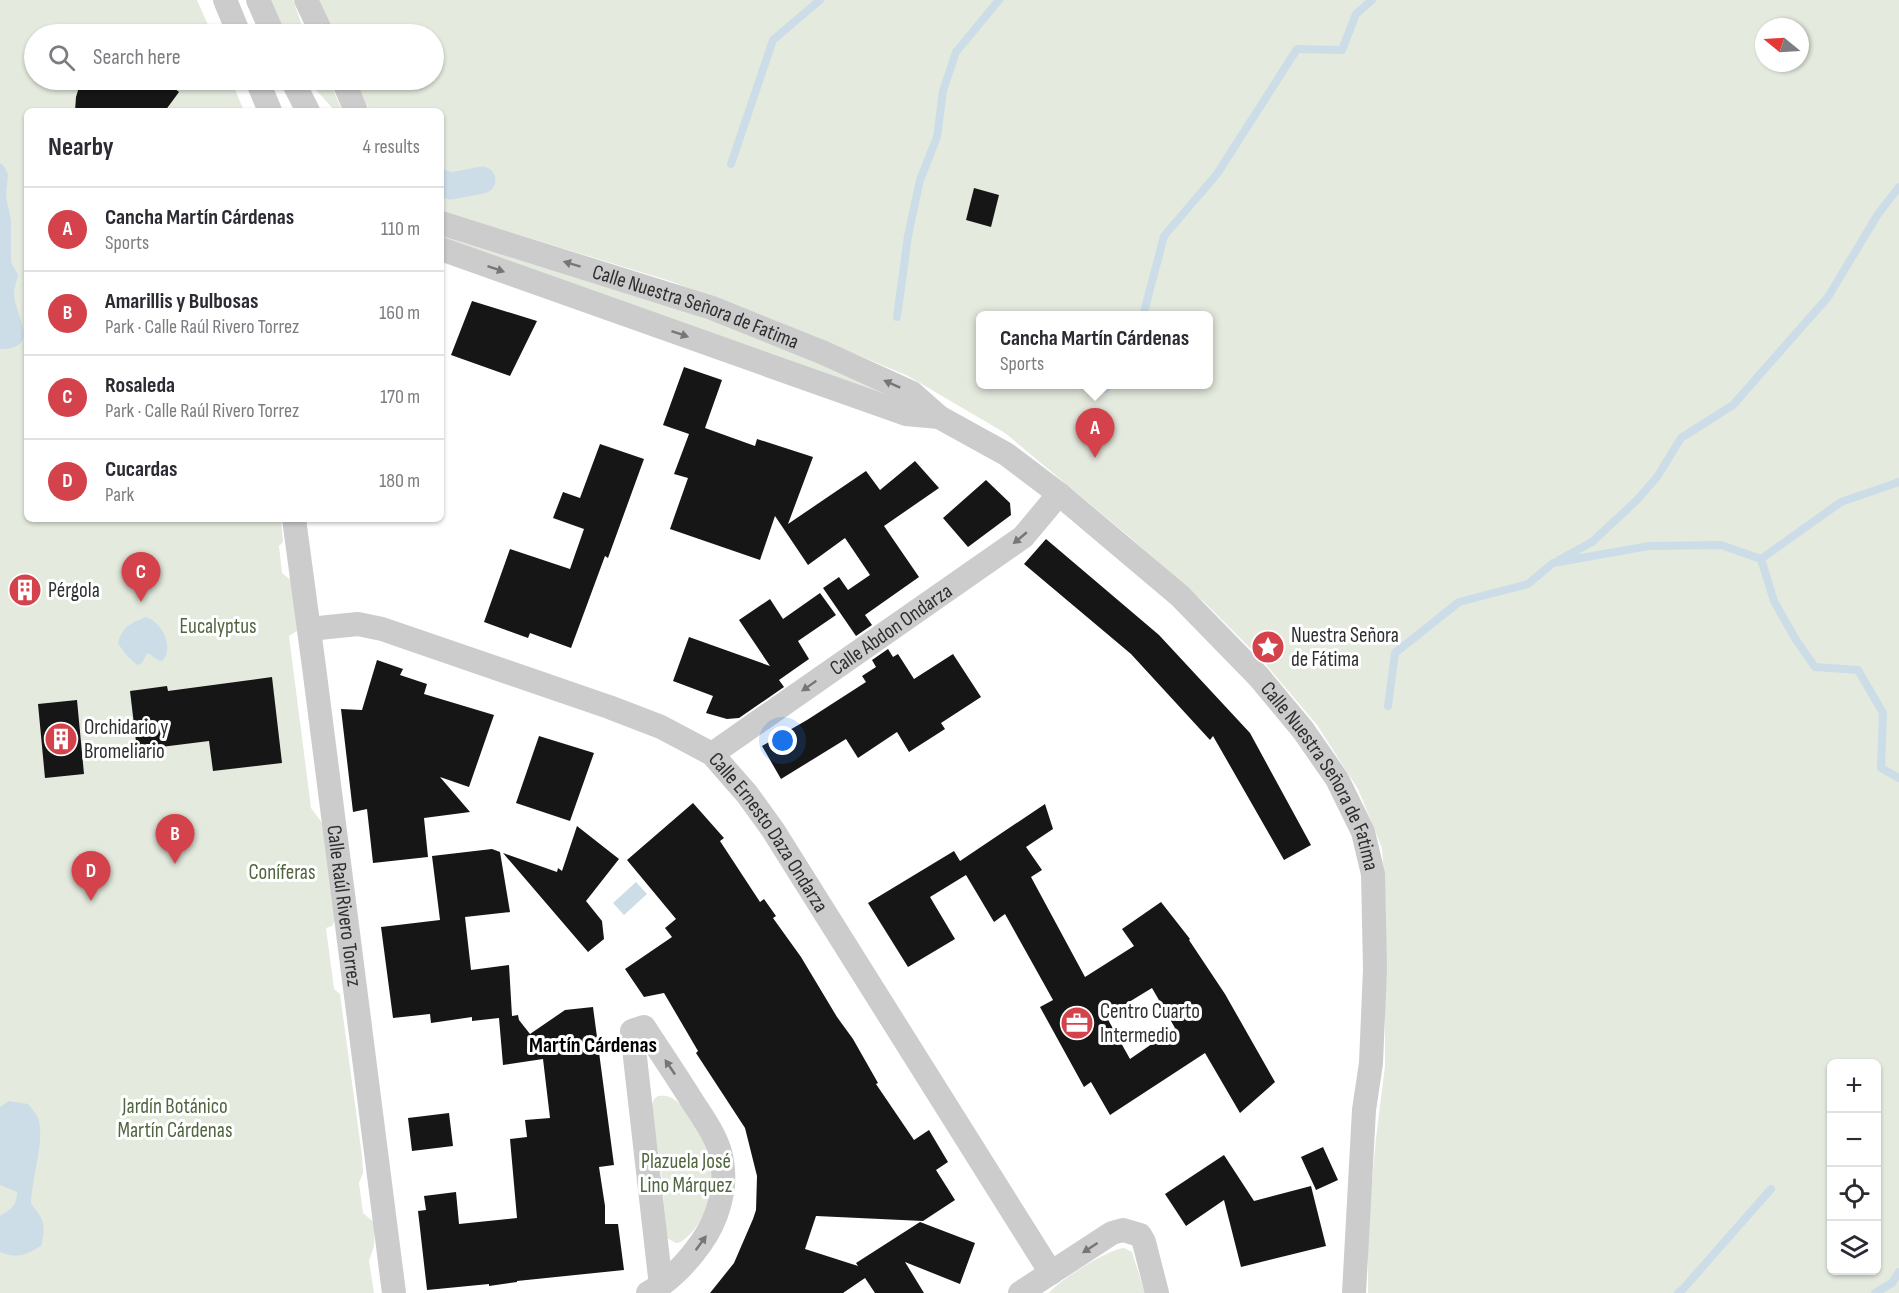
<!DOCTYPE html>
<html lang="en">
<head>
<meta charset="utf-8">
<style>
	:root { --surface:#fff; --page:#f7f7f7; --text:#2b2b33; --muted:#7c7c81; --line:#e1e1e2; --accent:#d4434b }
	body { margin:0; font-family:"Sofia Sans Condensed",sans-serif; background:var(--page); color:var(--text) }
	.controls { position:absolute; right:18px; bottom:18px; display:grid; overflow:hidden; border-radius:9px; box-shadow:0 2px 4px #0004 }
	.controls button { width:54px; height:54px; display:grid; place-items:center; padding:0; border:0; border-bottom:2px solid var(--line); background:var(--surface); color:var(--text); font:30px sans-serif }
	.compass { position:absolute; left:1755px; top:18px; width:54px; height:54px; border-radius:50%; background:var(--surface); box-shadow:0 2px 4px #0004; rotate:288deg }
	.you { position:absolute; left:783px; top:741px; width:21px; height:21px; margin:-15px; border:4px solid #fff; border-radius:50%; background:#1a73e8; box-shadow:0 0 0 9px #1a73e833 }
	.badge { display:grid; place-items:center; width:39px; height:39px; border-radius:50%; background:var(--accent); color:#fff; font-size:20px; font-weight:700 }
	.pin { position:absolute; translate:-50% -50px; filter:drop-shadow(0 2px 3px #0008) }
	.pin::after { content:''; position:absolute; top:32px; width:21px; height:18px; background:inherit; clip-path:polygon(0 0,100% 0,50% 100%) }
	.popup { position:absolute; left:976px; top:311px; width:237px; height:78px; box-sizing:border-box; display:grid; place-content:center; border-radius:9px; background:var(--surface); filter:drop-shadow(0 2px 4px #0005); font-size:20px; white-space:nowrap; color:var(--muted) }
	.popup b { font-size:22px; color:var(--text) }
	.popup::after { content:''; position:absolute; left:50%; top:100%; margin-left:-12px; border:12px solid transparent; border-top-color:var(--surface) }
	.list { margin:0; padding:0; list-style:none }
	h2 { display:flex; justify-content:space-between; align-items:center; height:78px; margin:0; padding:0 24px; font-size:26px }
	h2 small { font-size:20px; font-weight:400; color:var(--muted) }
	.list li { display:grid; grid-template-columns:39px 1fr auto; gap:18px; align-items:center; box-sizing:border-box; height:84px; padding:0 24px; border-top:2px solid var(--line) }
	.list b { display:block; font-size:22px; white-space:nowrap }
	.list p { margin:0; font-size:20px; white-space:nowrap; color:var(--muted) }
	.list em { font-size:20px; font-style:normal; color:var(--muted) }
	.icon { flex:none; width:33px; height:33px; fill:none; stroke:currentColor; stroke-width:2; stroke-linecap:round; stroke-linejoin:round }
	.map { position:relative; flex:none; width:1899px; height:1293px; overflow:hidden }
	.search { position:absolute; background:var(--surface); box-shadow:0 2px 4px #0004; left:24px; top:24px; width:420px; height:66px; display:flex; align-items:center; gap:15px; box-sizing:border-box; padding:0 21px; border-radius:33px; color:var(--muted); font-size:22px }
	.panel { position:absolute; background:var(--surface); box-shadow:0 2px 4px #0004; left:24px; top:108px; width:420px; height:414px; border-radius:9px }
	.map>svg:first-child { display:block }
	.green { fill:#e4eade; fill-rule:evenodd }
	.water { fill:#ccdde8 }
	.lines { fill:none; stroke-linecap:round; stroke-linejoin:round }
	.stream { stroke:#ccdde8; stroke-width:8 }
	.canal { stroke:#ccdde8; stroke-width:27 }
	.building { fill:#161616; fill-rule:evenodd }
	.minor { stroke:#ccc; stroke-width:24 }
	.oneway { fill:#767676 }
	.labels { text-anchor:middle; stroke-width:6; stroke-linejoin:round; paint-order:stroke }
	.street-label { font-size:21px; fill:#2f2f2f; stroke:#fff }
	.poi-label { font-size:21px; fill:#2f2f2f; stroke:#fff; text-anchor:start }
	.park-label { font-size:21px; fill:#516640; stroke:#fff }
	.neighbourhood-label { font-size:22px; font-weight:bold; fill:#000; stroke:#fff }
</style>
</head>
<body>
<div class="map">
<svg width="1899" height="1293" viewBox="0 0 1899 1293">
	<rect width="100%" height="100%" fill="#fff"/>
	<path class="green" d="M0,0H197L212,34H34V80H231L244,111H27V519H281L283,542L279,546L282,573L297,585V631L289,636L311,808L325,827L340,912L332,926L326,928L334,989L340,994L362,1156L363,1173L359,1183L363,1213L375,1223L374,1246L369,1261L374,1293H0Z
		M264,0H293L305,34H278Z
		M319,0H1899V1293H1368V1226L1376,1138L1385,1066V887L1382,848L1358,789L1317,725L1262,660L1205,603L1126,534L1005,433L908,376L841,348L670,281L441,211V111H370L355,80H434V34H334ZM1764,27H1800V63H1764ZM981,316H1209V384H981ZM1832,1064H1876V1270H1832Z
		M307,80H329L342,111H335Z
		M441,234L461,242L600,283L769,340L911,404L767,352L441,242Z
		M658,1096C675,1094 681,1105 689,1118C697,1130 704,1141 708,1155C717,1186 707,1224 681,1242L676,1243L667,1238L661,1169L651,1109L654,1099Z
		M1124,1248L1132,1252L1145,1293H1049C1059,1280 1109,1249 1124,1248Z"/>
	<path class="water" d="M0,163L4,166L8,174L6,197L11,220V262L18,275C17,281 14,288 14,294C15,316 42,349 0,349Z
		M146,617C162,622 175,648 162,661C156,661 153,655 147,653L142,663L138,665C132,662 121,649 118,643C122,627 131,623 146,617Z
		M636,882L647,894L624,915L613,903Z
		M9,1101L28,1104C31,1108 35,1112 37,1116C47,1134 31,1180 31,1204C45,1220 46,1226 41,1246C26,1255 16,1259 0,1252V1216C11,1209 17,1206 17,1192L0,1185V1107Z"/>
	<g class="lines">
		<path class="stream" d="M731,164L773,40L820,0
			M1143,316L1164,236L1217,174L1297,49L1342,50L1356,14L1372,0
			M897,317L908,236L920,180L937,137L943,91L956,52L999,0
			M1106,389L1109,384
			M1761,559L1774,601L1796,640L1815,667L1858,670L1883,713L1881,768L1899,778
			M1559,560L1592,542L1637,500L1657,477L1681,438L1733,405L1828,297L1878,214L1899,187
			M1388,706L1395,653L1459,602L1528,584L1553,563L1649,546L1721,545L1761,559L1841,502L1899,482
			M1678,1293L1683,1289L1771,1189
			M1875,1293L1892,1283L1899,1272"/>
		<path class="canal" d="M441,183L451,186L482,180"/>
	</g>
	<path class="building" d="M85,80H164L179,92L165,111H75L76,97L80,84Z
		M974,188L999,195L991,227L966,220Z
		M472,301L537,321L510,376L451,355Z
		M684,367L722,380L705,428L755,446L757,439L813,457L788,524L866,471L880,490L915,461L939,488L884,526L919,577L865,615L872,625L856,636L823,588L839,577L848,590L870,575L845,538L808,565L775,516L760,560L670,529L688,478L674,474L689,434L663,425Z
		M600,444L644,459L608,558L605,556L571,648L530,633L528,638L484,622L510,549L570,569L584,529L553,518L563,492L580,498Z
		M986,480L1010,503L1011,515L968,547L943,518Z
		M1046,539L1159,635L1250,733L1311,845L1284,860L1213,736L1210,740L1131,654L1024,564Z
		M820,593L836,615L798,641L809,659L779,680L784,687L739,718L727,719L706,713L713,696L673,681L689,637L770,666L739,620L770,599L783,619Z
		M888,649L893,657L898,654L914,679L953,654L981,697L941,723L945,729L909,752L897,732L858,758L846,739L781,779L762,746L807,720L866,682L862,676L876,667L872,660Z
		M377,660L403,669L400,675L427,684L424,694L494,715L469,787L440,777L470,812L424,818L428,857L373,863L367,809L353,812L341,709L362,710Z
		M272,677L282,763L213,771L209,741L137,750L130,691L167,686L168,691Z
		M77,700L84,774L45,778L38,704Z
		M539,736L594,753L570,821L516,803Z
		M693,803L724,838L720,841L760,902L764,899L776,916L773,918L801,957L837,1017L853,1039L878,1083L876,1084L914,1140L929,1130L948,1162L936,1170L955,1200L923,1221L816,1216L805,1249L858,1266L856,1263L920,1222L975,1243L960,1284L905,1262L924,1293H875L865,1278L843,1293H710L734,1263L753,1219L756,1210L757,1176L745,1128L696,1053L698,1051L664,993L644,997L625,969L672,937L665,928L676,919L627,860Z
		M1045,804L1053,829L1026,847L1042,870L1031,877L1085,977L1134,946L1122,929L1161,902L1190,939L1189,940L1225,994L1275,1082L1240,1113L1205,1053L1110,1115L1091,1082L1084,1087L1040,1007L1053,1000L1005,914L994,922L966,875L930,897L955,939L908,967L868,903L954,851L960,861ZM1152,988L1175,1028L1130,1059L1106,1016Z
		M577,826L619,859L586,901L602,921L604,939L588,952L503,853L557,872L558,868L562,871Z
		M492,849L500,852L510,912L465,917L471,970L509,965L512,1016L518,1015L519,1020L530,1034L565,1010L593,1007L614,1165L599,1167L605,1206V1224H618L624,1270L517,1281V1282L489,1286V1284L427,1290L418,1211L426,1210L424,1196L456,1192L459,1224L517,1218L510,1139L527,1137L525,1120L550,1118L543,1059L503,1065L499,1018L472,1021V1017L431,1023L430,1014L393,1018L381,927L440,920L432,856Z
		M449,1113L453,1146L412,1151L408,1118Z
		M1323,1147L1338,1180L1316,1190L1301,1157Z
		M1224,1155L1254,1201L1311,1186L1326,1246L1241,1267L1224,1200L1186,1226L1165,1194Z"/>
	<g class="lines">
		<g class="minor">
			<path d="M225,0L239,34"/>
			<path d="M258,0L273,34"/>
			<path d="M306,0L322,34"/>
			<path d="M257,80L270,111"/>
			<path d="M292,80L308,111"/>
			<path d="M343,80L356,111"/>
			<path id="s1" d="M441,223L712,308L824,353L912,393L939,417L1006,454L1059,494L1180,596L1259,677L1303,730L1337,779L1363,832L1373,874L1375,969L1371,1063L1364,1110L1354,1293"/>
			<path d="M441,249L906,414L939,417"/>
			<path id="s2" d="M294,519L314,667L394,1293"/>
			<path id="s3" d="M309,629L358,624L382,629L609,707L661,727L712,754L747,794L773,830L1051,1273"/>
			<path id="s4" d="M712,754L1023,537L1059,494"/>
			<path d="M648,1293C670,1281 687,1263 701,1243C717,1221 727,1189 722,1161C719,1140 705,1121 694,1104C678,1078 661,1053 644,1027L632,1031L661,1286"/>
			<path d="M1020,1293L1112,1233L1123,1230L1140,1235L1144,1242L1157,1293"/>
		</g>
	</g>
	<defs><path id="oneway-solid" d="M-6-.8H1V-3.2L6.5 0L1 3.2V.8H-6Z" transform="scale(1.5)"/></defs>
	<g class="oneway">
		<use href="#oneway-solid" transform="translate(572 264) rotate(-163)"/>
		<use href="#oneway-solid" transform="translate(496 269) rotate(19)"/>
		<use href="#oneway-solid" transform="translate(680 334) rotate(19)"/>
		<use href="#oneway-solid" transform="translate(892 384) rotate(-156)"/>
		<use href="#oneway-solid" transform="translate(1020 538) rotate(140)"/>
		<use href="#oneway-solid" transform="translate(809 686) rotate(145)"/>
		<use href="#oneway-solid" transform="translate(670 1067) rotate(-124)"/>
		<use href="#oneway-solid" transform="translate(701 1243) rotate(-54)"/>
		<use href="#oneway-solid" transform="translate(1090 1248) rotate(147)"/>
	</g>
	<defs>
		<g id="building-disc" transform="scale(1.725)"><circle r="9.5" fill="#d4434b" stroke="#fff"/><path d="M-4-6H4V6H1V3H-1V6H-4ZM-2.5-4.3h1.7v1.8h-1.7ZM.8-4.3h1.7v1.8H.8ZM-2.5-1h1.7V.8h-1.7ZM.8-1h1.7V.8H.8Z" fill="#fff"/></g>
		<g id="sight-disc" transform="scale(1.725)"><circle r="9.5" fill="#d4434b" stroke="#fff"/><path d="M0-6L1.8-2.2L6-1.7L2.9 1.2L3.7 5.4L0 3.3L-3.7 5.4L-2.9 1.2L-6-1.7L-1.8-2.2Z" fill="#fff"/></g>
		<g id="office-disc" transform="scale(1.725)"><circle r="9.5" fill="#d4434b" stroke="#fff"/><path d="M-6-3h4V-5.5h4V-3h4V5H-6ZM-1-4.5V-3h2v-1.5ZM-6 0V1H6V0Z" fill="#fff"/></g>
	</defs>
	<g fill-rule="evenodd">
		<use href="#building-disc" x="25" y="590"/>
		<use href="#sight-disc" x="1268" y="647"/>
		<use href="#building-disc" x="61" y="739"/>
		<use href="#office-disc" x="1077" y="1023"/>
	</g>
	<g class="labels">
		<g class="street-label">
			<text dy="7" stroke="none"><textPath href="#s1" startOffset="268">Calle Nuestra Señora de Fatima</textPath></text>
			<text dy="7" stroke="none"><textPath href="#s4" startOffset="218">Calle Abdon Ondarza</textPath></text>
			<text dy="7" stroke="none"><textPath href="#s1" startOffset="1070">Calle Nuestra Señora de Fatima</textPath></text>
			<text dy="7" stroke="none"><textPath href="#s3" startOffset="524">Calle Ernesto Daza Ondarza</textPath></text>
			<text dy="7" stroke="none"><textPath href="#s2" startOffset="390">Calle Raúl Rivero Torrez</textPath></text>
		</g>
		<g class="poi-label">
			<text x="48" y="597">Pérgola</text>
			<text x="1291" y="642">Nuestra Señora<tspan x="1291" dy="24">de Fátima</tspan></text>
			<text x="84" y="734">Orchidario y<tspan x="84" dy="24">Bromeliario</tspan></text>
			<text x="1100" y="1018">Centro Cuarto<tspan x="1100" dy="24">Intermedio</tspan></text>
		</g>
		<g class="park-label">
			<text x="218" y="633">Eucalyptus</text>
			<text x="282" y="879">Coníferas</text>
			<text x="175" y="1113">Jardín Botánico<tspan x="175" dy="24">Martín Cárdenas</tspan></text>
			<text x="686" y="1168">Plazuela José<tspan x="686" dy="24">Lino Márquez</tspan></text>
		</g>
		<g class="neighbourhood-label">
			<text x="593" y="1052">Martín Cárdenas</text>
		</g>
	</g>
</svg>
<div class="controls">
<button>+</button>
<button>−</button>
<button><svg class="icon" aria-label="locate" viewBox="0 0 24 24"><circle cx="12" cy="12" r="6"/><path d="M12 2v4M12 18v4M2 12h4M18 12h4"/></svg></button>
<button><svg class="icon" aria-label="layers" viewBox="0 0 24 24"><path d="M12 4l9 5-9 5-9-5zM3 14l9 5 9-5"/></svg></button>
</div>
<svg class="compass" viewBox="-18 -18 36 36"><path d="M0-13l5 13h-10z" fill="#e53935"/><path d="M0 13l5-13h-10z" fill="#7c7c81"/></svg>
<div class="you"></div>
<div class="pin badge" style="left:1095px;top:458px">A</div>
<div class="popup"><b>Cancha Martín Cárdenas</b>Sports</div>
<div class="pin badge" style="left:175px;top:864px">B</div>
<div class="pin badge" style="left:141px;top:602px">C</div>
<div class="pin badge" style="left:91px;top:901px">D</div>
<div class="search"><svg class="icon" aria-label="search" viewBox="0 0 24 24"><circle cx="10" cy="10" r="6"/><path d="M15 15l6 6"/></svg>Search here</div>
<section class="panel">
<h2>Nearby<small>4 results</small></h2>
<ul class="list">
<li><span class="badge">A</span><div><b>Cancha Martín Cárdenas</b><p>Sports</p></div><em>110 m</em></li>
<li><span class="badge">B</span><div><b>Amarillis y Bulbosas</b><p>Park · Calle Raúl Rivero Torrez</p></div><em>160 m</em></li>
<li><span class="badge">C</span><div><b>Rosaleda</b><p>Park · Calle Raúl Rivero Torrez</p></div><em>170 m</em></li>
<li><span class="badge">D</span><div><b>Cucardas</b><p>Park</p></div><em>180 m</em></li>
</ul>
</section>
</div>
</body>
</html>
